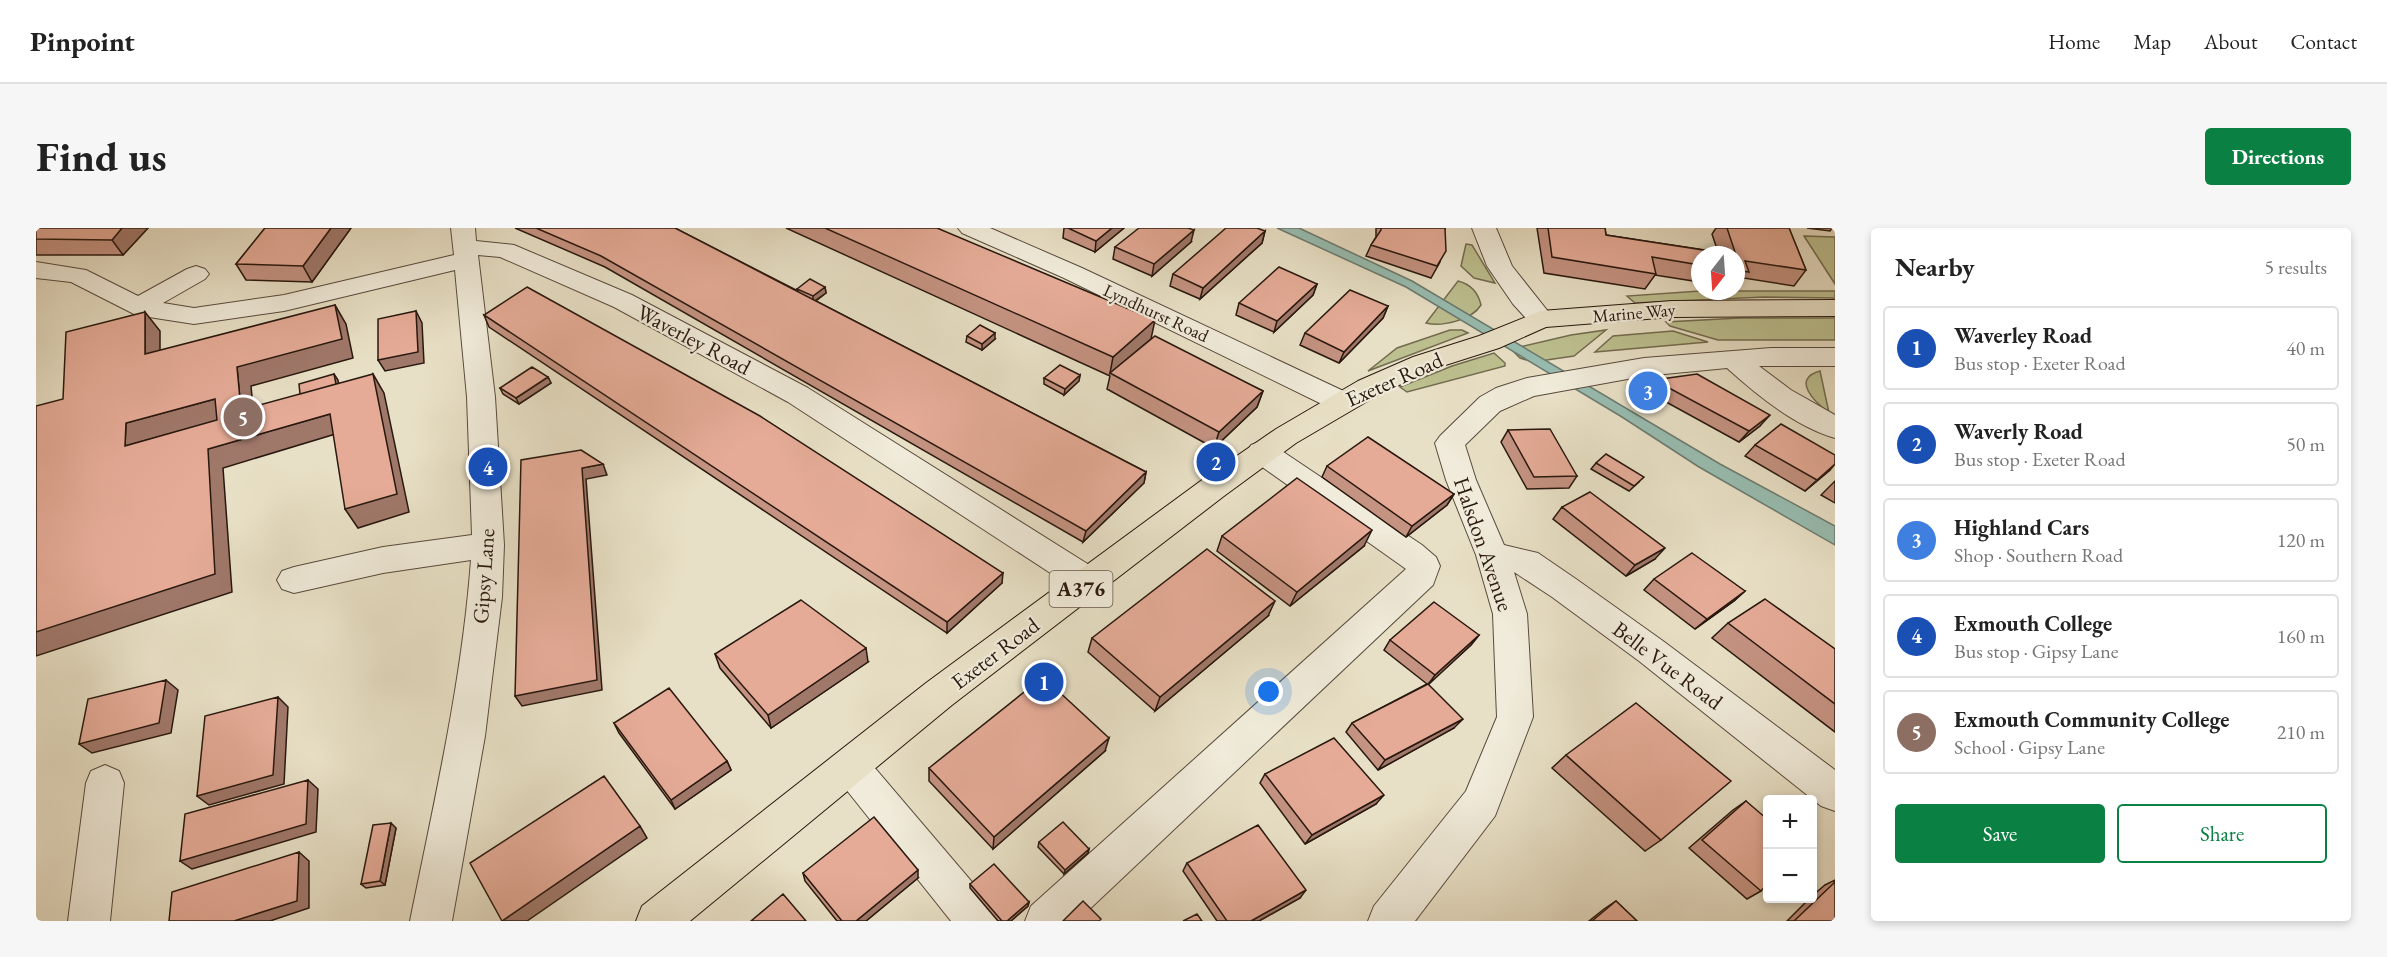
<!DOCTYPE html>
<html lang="en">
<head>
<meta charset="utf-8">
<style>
	:root { --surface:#fff; --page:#f6f6f6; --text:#222; --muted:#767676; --line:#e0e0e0; --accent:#0b8043 }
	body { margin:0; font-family:"EB Garamond",serif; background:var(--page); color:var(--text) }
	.controls { position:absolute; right:18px; bottom:18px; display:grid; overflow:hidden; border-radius:6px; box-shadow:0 3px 9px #0003 }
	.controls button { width:54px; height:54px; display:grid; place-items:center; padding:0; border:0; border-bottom:2px solid var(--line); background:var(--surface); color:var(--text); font:30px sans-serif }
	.compass { position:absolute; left:1655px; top:18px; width:54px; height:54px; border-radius:50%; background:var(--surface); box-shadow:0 3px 9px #0003; rotate:197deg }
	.you { position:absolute; left:1233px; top:464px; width:21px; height:21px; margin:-15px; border:4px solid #fff; border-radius:50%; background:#1a73e8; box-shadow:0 0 0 9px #1a73e833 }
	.badge { display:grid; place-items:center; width:39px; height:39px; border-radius:50%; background:var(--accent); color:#fff; font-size:20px; font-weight:700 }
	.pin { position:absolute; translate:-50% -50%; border:3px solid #fff; box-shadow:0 2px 6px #0006 }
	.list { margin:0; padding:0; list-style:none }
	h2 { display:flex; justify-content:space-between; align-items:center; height:78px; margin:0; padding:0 24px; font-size:26px }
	h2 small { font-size:20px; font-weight:400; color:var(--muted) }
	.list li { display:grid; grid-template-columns:39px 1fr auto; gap:18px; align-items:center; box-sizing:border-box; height:84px; margin:0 12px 12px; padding:0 12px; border:2px solid var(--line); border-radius:6px }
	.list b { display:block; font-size:22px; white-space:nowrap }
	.list p { margin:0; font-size:20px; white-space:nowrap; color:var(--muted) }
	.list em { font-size:20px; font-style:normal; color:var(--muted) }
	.actions { display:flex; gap:12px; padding:18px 24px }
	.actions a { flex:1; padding:14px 0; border:2px solid var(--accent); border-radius:6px; text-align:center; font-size:21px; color:var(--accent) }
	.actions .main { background:var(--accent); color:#fff }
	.map { position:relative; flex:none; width:1799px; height:693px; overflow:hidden; border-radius:6px }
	header { display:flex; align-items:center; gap:36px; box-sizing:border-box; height:84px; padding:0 30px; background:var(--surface); border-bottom:2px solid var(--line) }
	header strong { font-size:28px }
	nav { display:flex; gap:33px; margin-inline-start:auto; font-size:21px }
	.intro { display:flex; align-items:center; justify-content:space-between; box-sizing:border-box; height:144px; padding:0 36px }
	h1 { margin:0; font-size:42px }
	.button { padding:15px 27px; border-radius:6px; background:var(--accent); color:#fff; font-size:21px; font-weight:700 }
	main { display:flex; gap:36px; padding:0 36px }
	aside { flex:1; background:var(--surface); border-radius:6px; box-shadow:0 3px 9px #0003 }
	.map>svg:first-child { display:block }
	.green { fill:#bdc090; stroke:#736c50; stroke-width:1.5 }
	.water { fill:#98bdb1; stroke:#6c7b70; stroke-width:1.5 }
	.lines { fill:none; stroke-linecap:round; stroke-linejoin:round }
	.minor-casing { stroke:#594a3d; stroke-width:2 }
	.highway-casing { stroke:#29180f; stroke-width:2 }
	.minor { fill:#f0ebda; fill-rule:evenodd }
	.highway { fill:#e8e0c6; fill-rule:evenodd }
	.wall { fill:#c59382; stroke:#29180f; stroke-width:1.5 }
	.shaded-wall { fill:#a0786a; stroke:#29180f; stroke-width:1.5 }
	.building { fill:#e5ab97; stroke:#29180f; stroke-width:1.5; fill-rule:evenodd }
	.labels { text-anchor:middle; stroke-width:4.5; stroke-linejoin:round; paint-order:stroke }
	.far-street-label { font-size:18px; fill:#29180f; stroke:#f0ebda }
	.shield { fill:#f0ebda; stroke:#65574c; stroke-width:1.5 }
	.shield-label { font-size:21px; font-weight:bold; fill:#29180f }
	.street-label { font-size:22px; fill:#29180f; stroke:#f0ebda }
</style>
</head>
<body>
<header>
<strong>Pinpoint</strong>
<nav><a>Home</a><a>Map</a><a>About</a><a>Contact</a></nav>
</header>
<div class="intro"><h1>Find us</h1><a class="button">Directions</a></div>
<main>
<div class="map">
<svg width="1799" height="693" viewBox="0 0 1799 693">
	<rect width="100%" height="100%" fill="#e8e0c6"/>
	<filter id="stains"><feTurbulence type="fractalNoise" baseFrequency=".00333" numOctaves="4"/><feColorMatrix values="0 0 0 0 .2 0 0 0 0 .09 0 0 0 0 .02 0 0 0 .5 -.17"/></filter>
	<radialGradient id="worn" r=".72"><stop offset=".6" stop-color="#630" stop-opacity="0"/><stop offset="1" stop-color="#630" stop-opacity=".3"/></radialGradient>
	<path class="green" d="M1768,8L1799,9V56Z
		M1430,16L1436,17L1459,55L1438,50L1425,38Z
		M1422,53C1434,56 1442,64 1445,77C1436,92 1406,99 1390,95Z
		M1664,63H1799V70L1728,69L1599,75L1591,68Z
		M1704,90H1799V112H1682L1634,98L1630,94Z
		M1414,102H1426L1432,105L1332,143L1361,120Z
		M1570,102L1538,128L1497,134L1484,130L1475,121L1535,107Z
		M1637,103L1672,114L1559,124L1577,108Z
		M1458,125L1469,135V138L1371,164L1364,159L1416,138Z
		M1784,143L1793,185C1780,175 1754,151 1784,143Z"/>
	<path class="water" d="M1241,0H1263L1376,53L1684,236L1799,298V317L1663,239L1586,189L1370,59Z"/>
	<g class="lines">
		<g class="minor-casing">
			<path id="minor" d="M415,0H439L440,13L478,17L596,67L772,160L1066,345L1071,354L1066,363L1054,367L1042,363L752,174L578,79L464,29L442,27L459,169L468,317L466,369L449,508L416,693H374C398,574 426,454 435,332L347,345L258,365L246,361L241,352L246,343L258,339L347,319L436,307L431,169L419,42L248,83L158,96L100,87L35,54L0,50V34L50,42L102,68L151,41L160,38L169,41L173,46L169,51L127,75L158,80L248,67L418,27Z
				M922,0H954L1046,40L1316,167L1320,174L1316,181L1306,184L1296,181L1028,50L926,5Z
				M1436,0H1460L1476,38L1518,91L1514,97L1505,99L1496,97L1477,76L1451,38Z
				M1735,120H1799V138H1723L1755,162L1799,187V210C1760,199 1721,167 1691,140L1608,148L1498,168L1464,183L1429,217L1440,252L1468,317L1502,325L1540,351L1627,413L1799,542V583L1785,578L1603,433L1516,369L1478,344L1491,386L1497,489L1464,575L1459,588L1379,693H1332L1338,678L1430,563L1461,489L1457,386L1440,327L1410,252L1399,215L1404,208L1444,169L1460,160L1491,150L1608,130Z
				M1226,213L1237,217L1386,317L1400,329L1404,338L1397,357L1041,693H989L995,678L1370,341L1215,231L1211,224L1215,217Z
				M814,521L827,526L953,674L959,678L965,693H915L801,550L795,538L801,526Z
				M69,537L83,543L88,555L74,693H32L50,555L55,543Z"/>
		</g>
		<g class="highway-casing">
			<path id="highway" d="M1799,72V88L1636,89L1510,99L1463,120L1397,141L1342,167L1260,215L1188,268L916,477L654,693H600L606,678L890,455L1166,252L1240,201L1322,153L1377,129L1443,108L1505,83L1636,73Z"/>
		</g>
		<use href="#minor" class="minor"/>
		<use href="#highway" class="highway"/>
	</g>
	<path class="wall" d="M0,0H112L87,27H0Z
		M229,0H315L276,54L210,52L200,36Z
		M479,0H639L762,63L761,61L789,59L790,65L780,73L1110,244L1108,255L1047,314L569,39Z
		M750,0H901L1115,111L1227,163L1221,179L1178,220L1071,161L1074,148Z
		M1028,0H1088L1059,24L1027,10Z
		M1340,0H1409L1404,34L1395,50L1330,28L1335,17L1340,9Z
		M1501,0H1569L1570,7L1682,24L1676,6L1680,0H1753L1770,42L1758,58L1708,50L1701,60H1700V27H1664V54L1619,47L1609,61L1508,45Z
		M1771,0H1796L1794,3Z
		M1229,3L1226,15L1164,71L1134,58L1137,46Z
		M1155,14L1116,48L1077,31L1079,19Z
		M1281,56L1277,67L1238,104L1200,87L1203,75Z
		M1352,78L1347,90L1303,135L1264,117L1269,105Z
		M448,87L966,355L911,405L453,99Z
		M931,108L959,111L946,122L930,114Z
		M1044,147L1043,153L1028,167L1008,156V150Z
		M512,149L515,155L483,176L467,166L464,160Z
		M1618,152L1724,198L1703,214L1610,163Z
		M1472,202L1541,248L1533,260L1491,261L1465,214Z
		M1719,217L1794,242L1769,263L1709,228Z
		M1560,235L1603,254L1593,263L1555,241Z
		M1291,238L1418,266L1411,277L1370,309L1286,249Z
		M1799,253V275L1785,267Z
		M1526,279L1619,331L1590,348L1517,291Z
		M1186,308L1328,318L1254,378L1181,323Z
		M1618,351L1709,363L1698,373L1659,401L1608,362Z
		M1232,388L1119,483L1052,424L1056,410Z
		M1692,395L1799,421V504L1676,410Z
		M1443,407L1435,417L1392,456L1418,500L1342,542L1310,504L1316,495L1391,456L1348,422L1354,412Z
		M679,426L832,434L735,500L684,440Z
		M578,495L691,533L695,542L639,581L583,505Z
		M1069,523L957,621L893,553V540Z
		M1530,527L1625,612L1609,623L1516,540Z
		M1229,546L1340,576L1269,616L1224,555Z
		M1710,573L1725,663L1711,671L1653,620L1697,582Z
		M360,600L349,657L330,660L325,656Z
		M1003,614L1053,621L1052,625L1028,646L1002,619Z
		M1151,635L1264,670L1223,693H1181L1147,643Z
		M767,645L882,650L830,693H801L769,653Z
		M1799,652V693H1751L1774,670H1776V668L1789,657Z
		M934,656L993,674L992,678L975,693H962L934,660Z
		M1580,673L1601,693H1553L1568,681Z"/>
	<path class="shaded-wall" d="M86,0H112L87,27L76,12Z
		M295,0H315L276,54L267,38Z
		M1076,0H1088L1059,24L1060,13Z
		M1158,2L1155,14L1116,48L1118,36Z
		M1229,3L1226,15L1164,71L1167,60Z
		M1281,56L1277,67L1238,104L1241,93Z
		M789,59L790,65L777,74V68Z
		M299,77L310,96L317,130L215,158L219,201L205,182L201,139Z
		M1352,78L1347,90L1303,135L1308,124Z
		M380,83L386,95L388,135L349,143L342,132Z
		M109,84L124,103V145L109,126Z
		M1119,92L1115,111L1074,145L1077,129Z
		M959,105V111L946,122V116Z
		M298,146L302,152L304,163L268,172Z
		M337,146L348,165L373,284L322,300L309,281Z
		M1044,147L1043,153L1028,167L1029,161Z
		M512,149L515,155L483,176L480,170Z
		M1227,163L1221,179L1178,220L1183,204Z
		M179,171L194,189L89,218L90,195Z
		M294,186L306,204L187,240L196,364L0,428V404L172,221Z
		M1734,187L1724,198L1703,214L1713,203Z
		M567,236L571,247L550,251L566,462L486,478L479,468L546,240Z
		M1799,236L1794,242L1769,263L1781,252Z
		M1110,244L1108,255L1047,314L1050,303Z
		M1418,266L1411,277L1370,309L1376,298Z
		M1336,302L1328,318L1254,378L1261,364Z
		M1629,320L1619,331L1590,348L1599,337Z
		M967,345L966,355L911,405V394Z
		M1709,363L1698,373L1659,401L1671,391Z
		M1239,373L1232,388L1119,483L1124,469Z
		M1443,407L1435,417L1392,457L1399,447Z
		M830,420L832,434L735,500L732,487Z
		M130,452L142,462L135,505L56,525L43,516Z
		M242,469L252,479L248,556L173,577L161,568Z
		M1427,491L1418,500L1342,542L1349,532Z
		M1073,510L1069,523L957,621L958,609Z
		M691,533L695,542L639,581L635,572Z
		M272,552L282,561L280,604L156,641L144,633Z
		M1348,567L1340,576L1269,616L1276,607Z
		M355,595L360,600L349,657L344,653Z
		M604,598L611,610L491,693H466Z
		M1053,621L1052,625L1028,646L1029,642Z
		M263,624L273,633V680L234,693H198Z
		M882,642V650L830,693H820Z
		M1270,662L1264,670L1223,693H1215Z
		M993,674L992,678L975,693H971Z"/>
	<path class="building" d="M0,0H86L76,12L0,11Z
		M229,0H295L267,38L200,36Z
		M500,0H639L1110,244L1050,303L565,28Z
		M789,0H901L1119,92L1077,129Z
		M1032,0H1076L1060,13Z
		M1103,0H1152L1158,2L1118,36L1079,19Z
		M1190,0H1221L1229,3L1167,60L1137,46Z
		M1345,0H1409L1410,23L1401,38L1335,17L1345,2Z
		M1512,0H1569L1570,7L1700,27L1691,0H1753L1770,42L1709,33L1713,44L1700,42V27H1664V37L1616,29L1620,46L1516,29Z
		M1243,39L1281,56L1241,93L1203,75Z
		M774,51L789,59L777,68L761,61Z
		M491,59L724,188L967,345L911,394L448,87Z
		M1314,62L1352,78L1308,124L1269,105Z
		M299,77L306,111L201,139L205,182L337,146L361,266L309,281L294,186L172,221L179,346L0,404V178L27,171L30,104L109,84V126ZM179,171L181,192L89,218L90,195Z
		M380,83L382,124L342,132V91Z
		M944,97L959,105L946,116L931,108Z
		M1119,108L1227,163L1183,204L1074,145Z
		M1024,137L1044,147L1029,161L1008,150Z
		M496,139L512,149L480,170L464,160Z
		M298,146L300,156L264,166L263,156Z
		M1661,146L1734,187L1713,203L1618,152Z
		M1745,196L1799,227V236L1781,252L1719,217Z
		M1514,201L1541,248L1498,249L1472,202Z
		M1332,209L1418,266L1376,298L1291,238Z
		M545,222L567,236L546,240L561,452L479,468L485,232Z
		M1570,226L1608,249L1598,258L1560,235Z
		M1261,250L1336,302L1261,364L1186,308Z
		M1554,264L1629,320L1599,337L1526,279Z
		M1171,321L1239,373L1124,469L1056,410Z
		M1656,325L1709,363L1671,391L1618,351Z
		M1729,371L1799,421V476L1692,395Z
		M765,372L830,420L732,487L679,426Z
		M1398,374L1443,407L1399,447L1354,412Z
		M1007,449L1073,510L958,609L893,540Z
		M130,452L123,495L43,516L52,471Z
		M1392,456L1427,491L1349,532L1316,495Z
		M633,460L691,533L635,572L578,495Z
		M242,469L237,547L161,568L169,488Z
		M1600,475L1695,553L1625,612L1530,527Z
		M1298,510L1348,567L1276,607L1229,546Z
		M568,548L604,598L466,693L434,635Z
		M272,552L270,596L144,633L149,586Z
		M1710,573L1731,591V656L1725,663L1666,612Z
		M838,589L882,642L820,693H806L767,645Z
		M1027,594L1053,621L1029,642L1003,614Z
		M355,595L344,653L325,656L337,597Z
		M1222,597L1270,662L1215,693H1191L1151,635Z
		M263,624L261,673L198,693H133L136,664Z
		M958,636L993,674L971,693H966L934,656Z
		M1799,654V693H1758Z
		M747,666L770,693H715Z
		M1047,673L1065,691L1063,693H1027Z
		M1580,673L1601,693H1556Z
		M1161,686L1166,693H1147Z"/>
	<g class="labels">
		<g class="far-street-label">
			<text transform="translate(1120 85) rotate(25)" y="6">Lyndhurst Road</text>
			<text transform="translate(1598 85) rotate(-5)" y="6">Marine Way</text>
		</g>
		<rect class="shield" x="1013.5" y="343" width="63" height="36" rx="4.5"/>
		<g class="shield-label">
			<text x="1045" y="368">A376</text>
		</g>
		<g class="street-label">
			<text transform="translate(658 111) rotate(28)" y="8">Waverley Road</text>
			<text transform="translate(1358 151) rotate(-24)" y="8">Exeter Road</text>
			<text transform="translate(1448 316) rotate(71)" y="8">Halsdon Avenue</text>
			<text transform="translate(447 348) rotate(-86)" y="8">Gipsy Lane</text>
			<text transform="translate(959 425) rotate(-37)" y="8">Exeter Road</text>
			<text transform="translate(1632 437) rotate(37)" y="8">Belle Vue Road</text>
		</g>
	</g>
	<rect width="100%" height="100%" filter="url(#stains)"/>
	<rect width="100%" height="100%" fill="url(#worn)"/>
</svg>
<div class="controls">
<button>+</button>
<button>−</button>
</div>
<svg class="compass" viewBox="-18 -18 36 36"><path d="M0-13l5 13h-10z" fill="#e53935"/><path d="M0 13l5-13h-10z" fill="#767676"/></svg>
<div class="you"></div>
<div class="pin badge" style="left:1008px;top:454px;background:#1a4fb4">1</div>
<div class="pin badge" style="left:1180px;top:234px;background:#1a4fb4">2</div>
<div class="pin badge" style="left:1612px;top:163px;background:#3f7fe0">3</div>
<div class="pin badge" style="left:452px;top:239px;background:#1a4fb4">4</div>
<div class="pin badge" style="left:207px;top:189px;background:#8d6e63">5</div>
</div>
<aside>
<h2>Nearby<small>5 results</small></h2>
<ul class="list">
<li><span class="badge" style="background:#1a4fb4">1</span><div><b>Waverley Road</b><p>Bus stop · Exeter Road</p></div><em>40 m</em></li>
<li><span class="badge" style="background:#1a4fb4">2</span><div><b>Waverly Road</b><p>Bus stop · Exeter Road</p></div><em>50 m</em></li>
<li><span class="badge" style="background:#3f7fe0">3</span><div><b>Highland Cars</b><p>Shop · Southern Road</p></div><em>120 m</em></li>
<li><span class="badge" style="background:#1a4fb4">4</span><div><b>Exmouth College</b><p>Bus stop · Gipsy Lane</p></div><em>160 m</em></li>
<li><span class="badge" style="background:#8d6e63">5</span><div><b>Exmouth Community College</b><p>School · Gipsy Lane</p></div><em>210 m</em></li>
</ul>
<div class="actions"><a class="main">Save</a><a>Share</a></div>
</aside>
</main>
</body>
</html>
